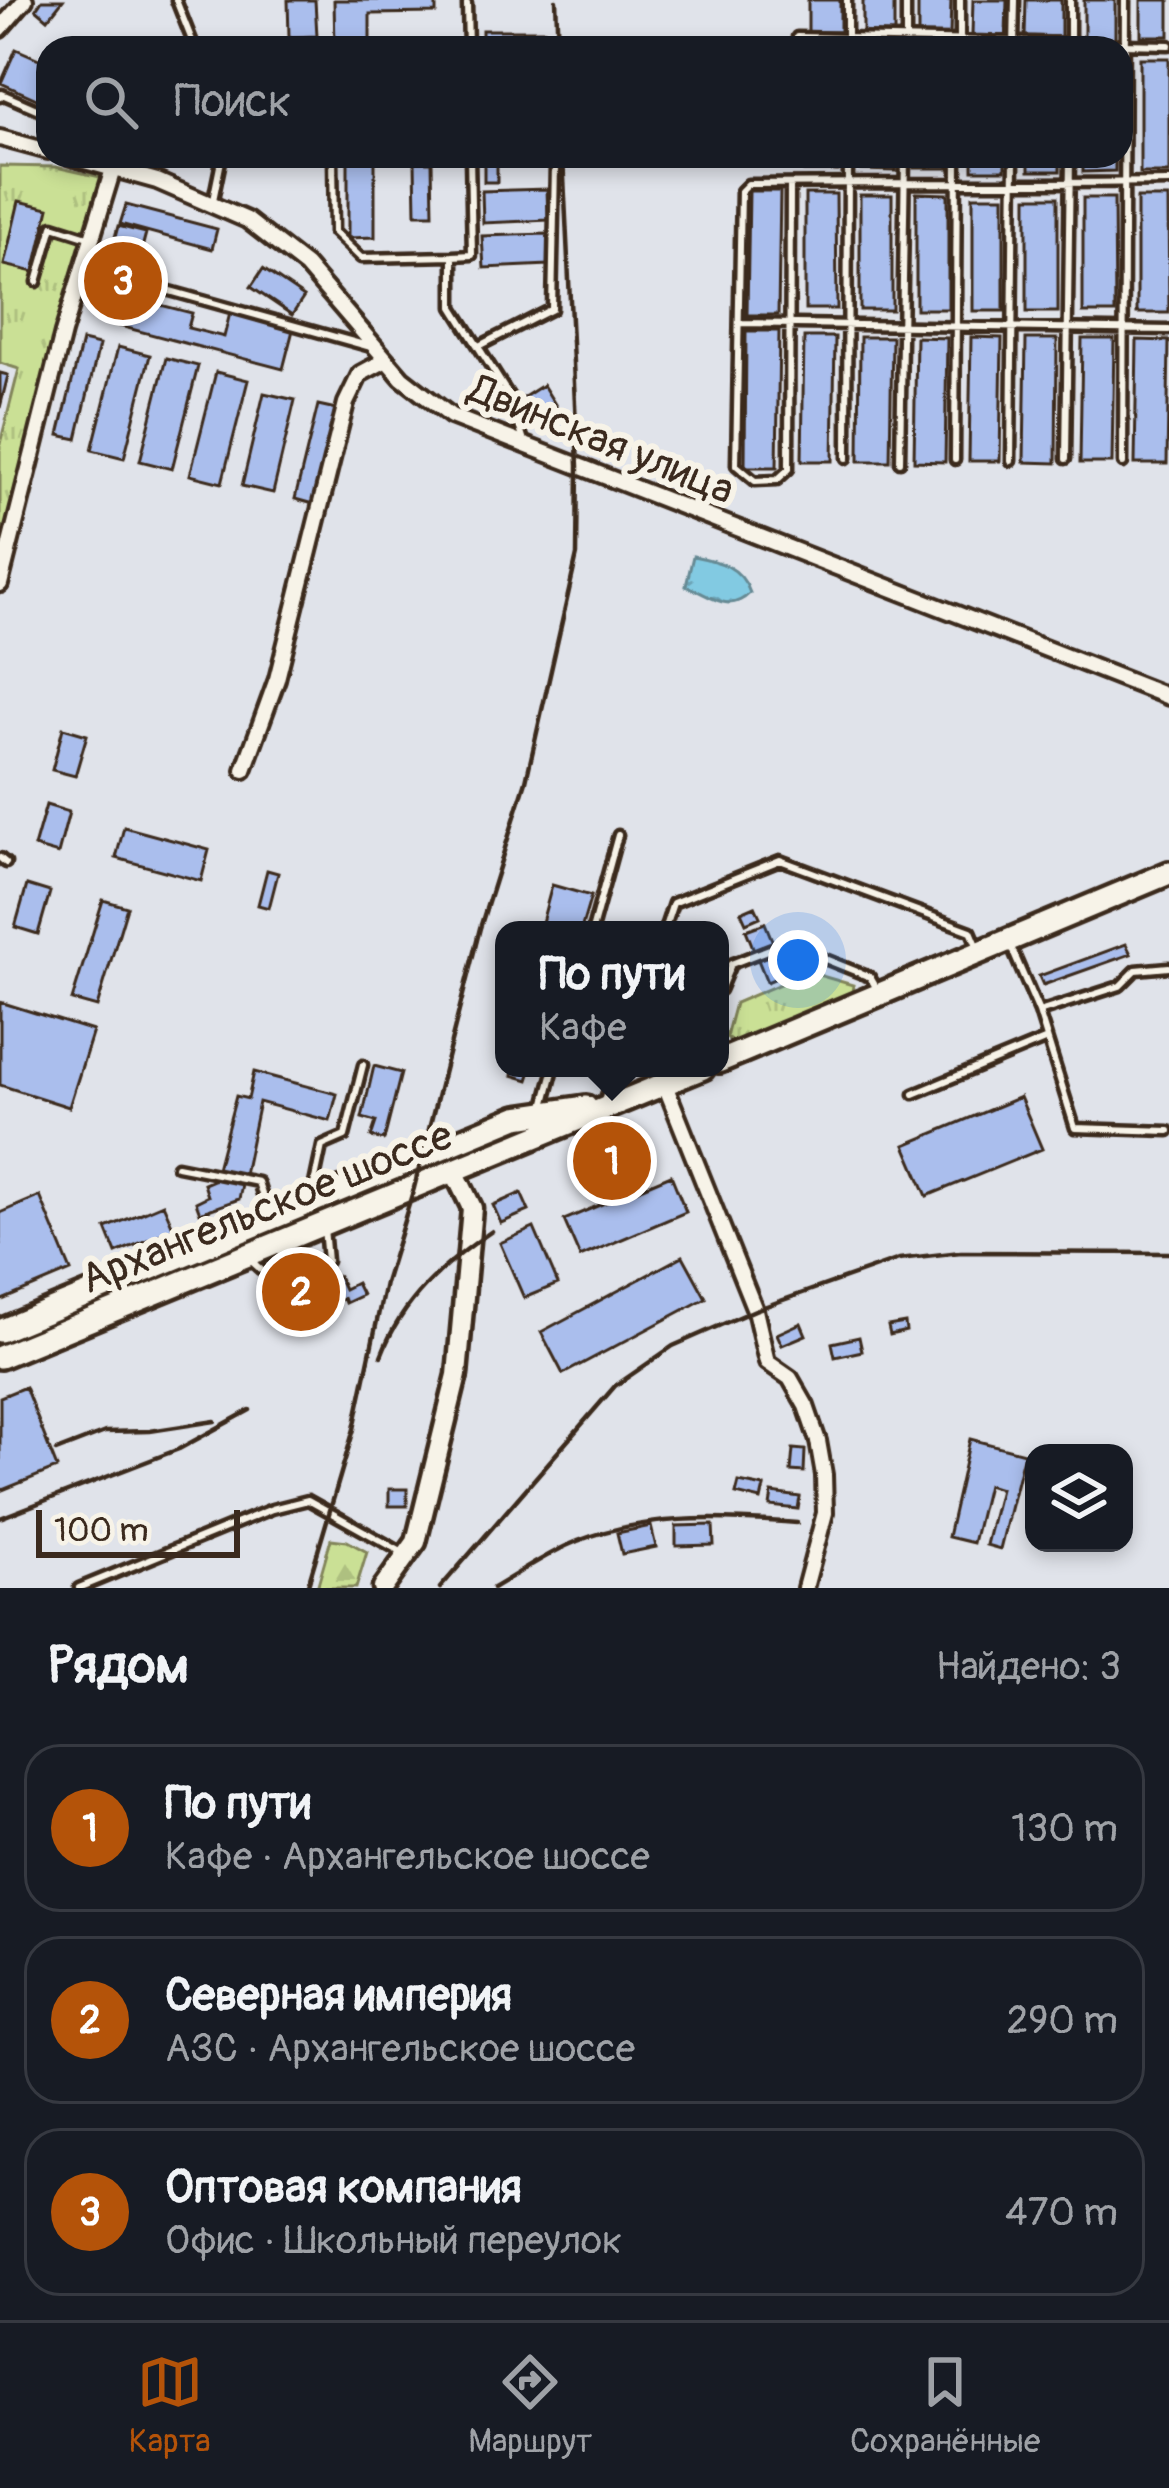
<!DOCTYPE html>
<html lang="ru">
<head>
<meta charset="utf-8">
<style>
	:root { --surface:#171b24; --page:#242831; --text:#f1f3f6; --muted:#9ea1a6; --line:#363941; --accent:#b45309 }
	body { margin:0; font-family:Pangolin,sans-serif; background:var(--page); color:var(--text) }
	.controls { position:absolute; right:36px; bottom:36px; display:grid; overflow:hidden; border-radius:24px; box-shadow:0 6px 18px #0003 }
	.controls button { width:108px; height:108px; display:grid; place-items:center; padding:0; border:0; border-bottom:3px solid var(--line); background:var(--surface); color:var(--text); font:60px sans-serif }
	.scale { position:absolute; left:36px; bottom:30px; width:204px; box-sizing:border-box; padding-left:12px; border:6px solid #3b2a1e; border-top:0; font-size:33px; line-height:42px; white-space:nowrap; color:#3b2a1e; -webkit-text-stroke:9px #f7f3e8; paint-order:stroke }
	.you { position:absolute; left:798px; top:960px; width:42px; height:42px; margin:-30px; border:9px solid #fff; border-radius:50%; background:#1a73e8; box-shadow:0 0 0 18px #1a73e833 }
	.badge { display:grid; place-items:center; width:78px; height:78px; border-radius:50%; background:var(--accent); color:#fff; font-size:39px; font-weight:700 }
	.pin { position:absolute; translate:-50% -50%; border:6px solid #fff; box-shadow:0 3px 12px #0006 }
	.popup { position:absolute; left:495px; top:921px; width:234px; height:156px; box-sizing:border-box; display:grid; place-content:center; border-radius:24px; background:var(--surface); filter:drop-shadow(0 3px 9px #0005); font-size:39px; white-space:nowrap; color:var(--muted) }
	.popup b { font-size:45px; color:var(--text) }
	.popup::after { content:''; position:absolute; left:50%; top:100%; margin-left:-24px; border:24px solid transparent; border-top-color:var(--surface) }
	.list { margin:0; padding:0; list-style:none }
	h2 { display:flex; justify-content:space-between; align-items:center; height:156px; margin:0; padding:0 48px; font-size:51px }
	h2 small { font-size:39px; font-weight:400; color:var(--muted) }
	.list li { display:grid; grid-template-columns:78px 1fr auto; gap:36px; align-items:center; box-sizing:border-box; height:168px; margin:0 24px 24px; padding:0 24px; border:3px solid var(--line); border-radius:36px }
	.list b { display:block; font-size:45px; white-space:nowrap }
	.list p { margin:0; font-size:39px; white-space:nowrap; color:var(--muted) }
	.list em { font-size:39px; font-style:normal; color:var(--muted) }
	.icon { flex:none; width:66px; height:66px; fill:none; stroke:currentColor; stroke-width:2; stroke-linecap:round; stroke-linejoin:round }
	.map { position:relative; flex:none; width:1169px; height:1588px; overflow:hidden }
	.search { position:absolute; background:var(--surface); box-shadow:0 6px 18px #0003; left:36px; right:36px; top:36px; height:132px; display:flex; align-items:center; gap:30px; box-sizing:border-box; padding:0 42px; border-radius:36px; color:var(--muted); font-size:45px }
	.sheet { height:732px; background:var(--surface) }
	nav { display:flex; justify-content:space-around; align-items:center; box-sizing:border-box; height:168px; border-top:3px solid var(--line); background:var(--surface); font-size:33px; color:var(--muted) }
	nav a { display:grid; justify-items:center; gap:6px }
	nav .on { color:var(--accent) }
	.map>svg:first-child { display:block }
	.grass { fill:url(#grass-tufts); stroke:#82855a; stroke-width:3 }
	.forest { fill:url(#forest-firs); stroke:#82855a; stroke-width:3 }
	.water { fill:url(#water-ripples); stroke:#668a94; stroke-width:3 }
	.building { fill:#aabeed; stroke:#3b2a1e; stroke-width:3 }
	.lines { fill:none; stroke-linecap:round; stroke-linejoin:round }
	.lane-casing { stroke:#3b2a1e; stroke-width:15 }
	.street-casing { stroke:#3b2a1e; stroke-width:22 }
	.secondary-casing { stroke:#3b2a1e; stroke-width:27 }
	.primary-casing { stroke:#3b2a1e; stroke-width:30 }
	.lane { stroke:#f7f3e8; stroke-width:6 }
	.street { stroke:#f7f3e8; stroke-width:14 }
	.secondary { stroke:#f7f3e8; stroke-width:18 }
	.primary { stroke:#f7f3e8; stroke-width:21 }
	.rail { stroke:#3b2a1e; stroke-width:4.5 }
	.labels { text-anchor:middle; stroke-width:12; stroke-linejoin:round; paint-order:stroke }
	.street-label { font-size:42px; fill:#3b2a1e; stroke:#f7f3e8 }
</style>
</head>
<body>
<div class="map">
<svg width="1169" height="1588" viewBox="0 0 1169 1588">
	<defs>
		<pattern id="grass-tufts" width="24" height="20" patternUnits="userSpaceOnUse" patternTransform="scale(3)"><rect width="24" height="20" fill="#cae095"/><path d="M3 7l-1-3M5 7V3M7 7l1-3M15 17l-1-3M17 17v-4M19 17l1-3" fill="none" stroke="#aec080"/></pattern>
		<pattern id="forest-firs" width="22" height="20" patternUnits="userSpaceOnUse" patternTransform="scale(3)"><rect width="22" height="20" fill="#cae095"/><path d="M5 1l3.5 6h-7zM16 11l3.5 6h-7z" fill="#aec080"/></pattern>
		<pattern id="water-ripples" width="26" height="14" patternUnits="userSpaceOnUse" patternTransform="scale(3)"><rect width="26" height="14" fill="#82cae2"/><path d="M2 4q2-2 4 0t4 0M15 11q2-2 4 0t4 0" fill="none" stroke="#6ca4b7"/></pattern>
	</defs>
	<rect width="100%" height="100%" fill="#e0e3ea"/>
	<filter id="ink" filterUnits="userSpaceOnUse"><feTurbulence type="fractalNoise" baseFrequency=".00833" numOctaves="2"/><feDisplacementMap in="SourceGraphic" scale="24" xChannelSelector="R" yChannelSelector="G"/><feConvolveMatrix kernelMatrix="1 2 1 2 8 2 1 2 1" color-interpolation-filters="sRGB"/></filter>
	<g filter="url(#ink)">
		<path class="grass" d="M0,166L56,167L105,178L0,565V444L19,369L0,363Z
			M808,972L853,985L852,993L734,1042L726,1037L735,1003Z"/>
		<path class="forest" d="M331,1539L347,1541L367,1552L356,1588H317Z"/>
		<path class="water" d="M693,556C719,561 741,566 750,593C728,615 711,595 686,586Z"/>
		<path class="building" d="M42,0H63L48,19L36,9Z
			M288,0H315L317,36L289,37Z
			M334,0H436V13L370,14V48H335Z
			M808,0H840V32H808Z
			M863,0H894V33H863Z
			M918,0H951L950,35H918Z
			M973,0H1007L1006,36L972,35Z
			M1026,0H1061V37L1025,36Z
			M1084,0H1115V39L1084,38Z
			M1141,0H1169V36H1141Z
			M482,30H544V48H482Z
			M16,49L48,63V104L1,83Z
			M1140,58H1169V173H1140Z
			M348,156H375V237L348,238Z
			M804,156H839L838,171H804Z
			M861,156H896V171L861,170Z
			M914,156H949V168H914Z
			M973,156H1005V170H973Z
			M1029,156H1060V171H1029Z
			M1083,156H1115V171L1083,172Z
			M484,159H497V182H484Z
			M415,162H432L433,214H416Z
			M547,189L548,220L483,223L482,191Z
			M749,191H780L778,315H747Z
			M916,193L948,194V309H916Z
			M805,194H836L837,309H805Z
			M860,195H892V310H860Z
			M973,196H1004V311H973Z
			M1027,197H1058V312H1027Z
			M1083,198H1114L1115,313H1083Z
			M1137,198H1168L1169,313H1137Z
			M19,201L49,208L34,272L4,265Z
			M126,205L217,229L212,249L120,224Z
			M118,226L146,233L129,297L192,313L188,328L224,337L231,309L294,326L283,369L93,319Z
			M548,234L549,265L484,268L482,236Z
			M263,269L304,297L292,315L251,287Z
			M746,331H779L777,467H745Z
			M804,337H835L833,461H802Z
			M860,337H892L890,461H859Z
			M916,337L947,338L945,462L914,461Z
			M971,337L1002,338L1000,461H969Z
			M1026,339H1057L1056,463L1024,462Z
			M1082,339H1114L1112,463H1080Z
			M1137,340L1169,341L1167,464H1135Z
			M82,341L99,345L77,439L59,435Z
			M118,347L150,355L124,458L92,450Z
			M166,358L198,366L172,469L140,461Z
			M216,372L248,380L222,483L190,475Z
			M0,373L8,375L0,408Z
			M543,385L556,406L534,420L521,399Z
			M264,393L295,400L273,493L242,486Z
			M318,405L336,409L313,504L295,499Z
			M63,728L87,735L75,776L52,770Z
			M46,805L69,812L58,854L34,847Z
			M124,827L209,850L201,881L116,858Z
			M267,870L278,873L269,908L258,905Z
			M27,885L50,892L38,934L15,927Z
			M552,885L591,896L581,930H540Z
			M103,900L127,907L97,1007L72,1000Z
			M755,906L760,917L746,923L741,912Z
			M765,923L786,974L767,982L746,930Z
			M1126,944L1131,954L1043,985L1039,976Z
			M0,1002L93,1031L69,1107L0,1085Z
			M374,1066L401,1073L384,1140L371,1137L376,1122L362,1118Z
			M515,1068H532L528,1080L512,1075Z
			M254,1072L337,1094L330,1121L259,1102L239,1199L200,1213L196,1202L208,1196L204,1184L214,1180L236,1096L248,1099Z
			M1020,1097L1042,1149L927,1196L905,1145Z
			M645,1137L651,1150L599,1173L593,1161Z
			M671,1175L686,1212L580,1257L564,1220Z
			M521,1193L529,1211L501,1223L493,1205Z
			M40,1196L71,1271L0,1301V1213Z
			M163,1204L174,1229L116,1253L106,1228Z
			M534,1228L558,1284L524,1298L500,1243Z
			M683,1256L706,1298L563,1374L541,1332Z
			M338,1276L344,1289L356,1283L362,1295L345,1303L343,1298L305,1321L290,1290L310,1280L313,1288Z
			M801,1323L806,1335L782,1345L777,1334Z
			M905,1323L906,1331L890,1335L888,1326Z
			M859,1337L862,1351L835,1357L832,1343Z
			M25,1387L57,1468L0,1491V1397Z
			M970,1439L1024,1453L1000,1549L986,1545L1000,1489L987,1485L973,1543L948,1537Z
			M793,1449L805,1450L804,1472L791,1471Z
			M739,1482L764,1487L761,1500L736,1494Z
			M389,1489H407V1506H389Z
			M772,1493L800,1497L798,1509L770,1506Z
			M713,1525L714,1545L676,1546V1526Z
			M651,1526L656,1547L622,1554L617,1533Z"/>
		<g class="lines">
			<g class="lane-casing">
				<path id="lane" d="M176,0L195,48
					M906,0V48
					M467,4L468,48
					M797,37L1169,45
					M1070,44V0
					M847,48V0
					M960,48V0
					M1014,48L1015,0
					M0,97L2,94L48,114
					M333,156L334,232L361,258L453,256
					M470,156L472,255L453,256V307L510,397L524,441
					M790,184L789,469L777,480L755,481L736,465L741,191L748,184C888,182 1029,184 1169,182
					M212,205L222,156
					M37,282L53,226L88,237
					M152,286L371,347
					M739,323L1169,330
					M479,346L552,309L555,166
					M847,458L848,156
					M1066,459L1070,156
					M955,460L957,156
					M1011,461L1014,156
					M900,462L905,156
					M1123,463L1125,0
					M0,858L6,863
					M592,930L618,835
					M664,930L673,903L780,860L971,931L979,950
					M1011,947L1039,1012L1075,1128L1169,1131
					M720,990L731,964L785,943L870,977L877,989
					M1039,1012L1120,986L1136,970L1169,967
					M914,1094L1047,1039
					M604,1101L616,1068
					M544,1106L554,1068
					M177,1166L258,1182L268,1213
					M321,1190L314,1184L322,1146L345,1136L363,1065
					M249,1259L276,1283L327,1261L324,1228
					M79,1588L272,1509L308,1500L405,1554"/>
			</g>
			<g class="street-casing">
				<path id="street" d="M0,29L25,0
					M0,138L48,151
					M67,156L157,181L247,220L306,266L402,378L451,416L1169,697
					M0,584L63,333L113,169
					M244,770L277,679L346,403L360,374L386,360
					M665,1085L755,1310L767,1362L790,1378L806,1406L818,1441L824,1475L825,1513L805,1588"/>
			</g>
			<g class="secondary-casing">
				<path id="secondary" d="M383,1588L416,1542L457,1375L472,1208L454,1171"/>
			</g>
			<g class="primary-casing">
				<path id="primary" d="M720,1061L1169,873
					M0,1331L517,1117L586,1107
					M0,1357L703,1068"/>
			</g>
			<use href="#lane" class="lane"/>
			<use href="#street" class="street"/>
			<use href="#secondary" class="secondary"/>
			<use href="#primary" class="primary"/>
			<path class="rail" d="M556,0L558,48
				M381,1356C402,1300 444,1264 492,1231
				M56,1451L105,1432L150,1431L215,1421
				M0,1518L179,1449L250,1410
				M307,1588L354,1429L385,1283L414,1188L480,928L526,781L577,555L578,466L563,156
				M440,1588L615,1386L673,1346L755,1310L899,1259L961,1252L1169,1253
				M493,1588C517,1574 541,1558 566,1546C639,1513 720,1517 797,1523"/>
		</g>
	</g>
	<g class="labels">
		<g class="street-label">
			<text transform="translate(602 438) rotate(22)" y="15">Двинская улица</text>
			<text transform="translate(266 1206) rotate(-22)" y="15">Архангельское шоссе</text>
		</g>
	</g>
</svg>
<div class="controls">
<button><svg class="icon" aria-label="layers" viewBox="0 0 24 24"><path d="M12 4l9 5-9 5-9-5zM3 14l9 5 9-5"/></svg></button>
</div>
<div class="scale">100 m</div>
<div class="you"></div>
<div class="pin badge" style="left:612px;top:1161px">1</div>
<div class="popup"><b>По пути</b>Кафе</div>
<div class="pin badge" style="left:301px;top:1292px">2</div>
<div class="pin badge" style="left:123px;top:281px">3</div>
<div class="search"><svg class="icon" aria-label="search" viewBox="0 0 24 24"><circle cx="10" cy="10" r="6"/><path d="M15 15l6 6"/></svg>Поиск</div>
</div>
<section class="sheet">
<h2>Рядом<small>Найдено: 3</small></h2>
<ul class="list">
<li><span class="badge">1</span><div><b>По пути</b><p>Кафе · Архангельское шоссе</p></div><em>130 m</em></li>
<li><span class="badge">2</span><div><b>Северная империя</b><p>АЗС · Архангельское шоссе</p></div><em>290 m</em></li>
<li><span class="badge">3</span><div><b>Оптовая компания</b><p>Офис · Школьный переулок</p></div><em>470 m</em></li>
</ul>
</section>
<nav>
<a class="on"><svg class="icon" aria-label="map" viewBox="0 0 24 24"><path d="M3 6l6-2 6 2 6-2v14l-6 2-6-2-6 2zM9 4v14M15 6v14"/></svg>Карта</a>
<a><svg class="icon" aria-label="directions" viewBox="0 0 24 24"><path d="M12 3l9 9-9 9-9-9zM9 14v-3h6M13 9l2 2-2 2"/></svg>Маршрут</a>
<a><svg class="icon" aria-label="saved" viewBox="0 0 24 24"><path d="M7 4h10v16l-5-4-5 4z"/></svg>Сохранённые</a>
</nav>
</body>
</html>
